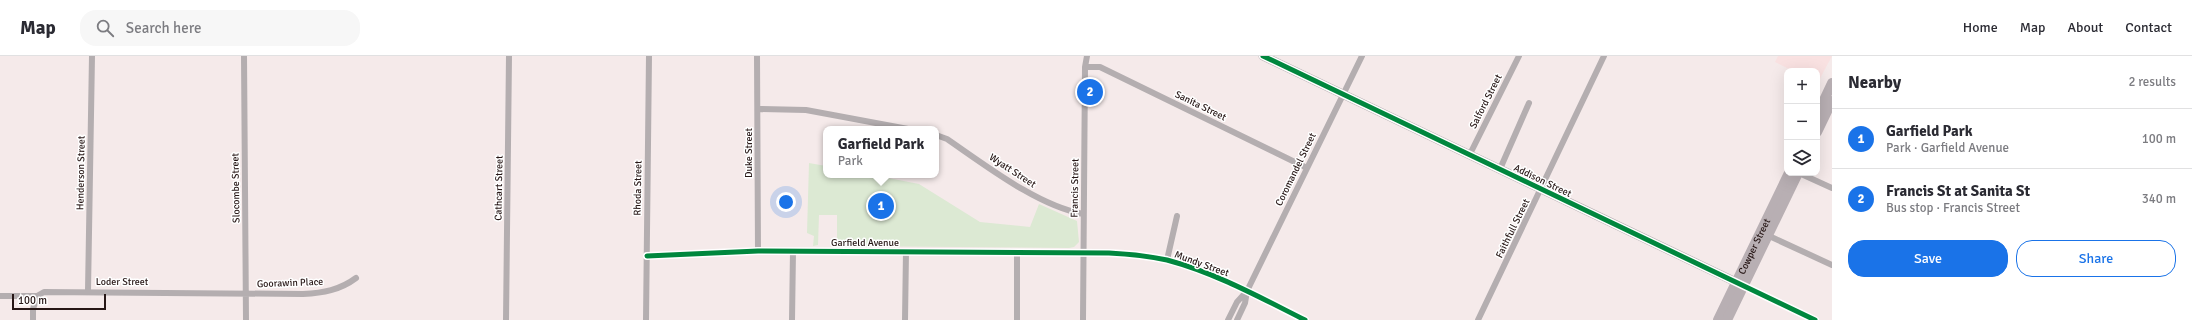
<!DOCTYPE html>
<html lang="en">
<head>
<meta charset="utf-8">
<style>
	:root { --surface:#fff; --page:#f7f7f7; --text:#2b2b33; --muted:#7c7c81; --line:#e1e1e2; --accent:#1a73e8 }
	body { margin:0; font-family:Signika,sans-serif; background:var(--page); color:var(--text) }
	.controls { position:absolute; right:12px; top:12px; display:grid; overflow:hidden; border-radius:8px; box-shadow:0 4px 16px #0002 }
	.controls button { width:36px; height:36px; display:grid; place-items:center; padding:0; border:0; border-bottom:1px solid var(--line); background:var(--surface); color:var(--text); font:20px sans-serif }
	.scale { position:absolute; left:12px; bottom:10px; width:94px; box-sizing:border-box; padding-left:4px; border:2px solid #271716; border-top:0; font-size:11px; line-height:14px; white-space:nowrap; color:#271716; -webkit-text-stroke:3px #fff; paint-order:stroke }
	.you { position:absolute; left:786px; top:146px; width:14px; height:14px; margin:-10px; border:3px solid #fff; border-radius:50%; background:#1a73e8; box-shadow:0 0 0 6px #1a73e833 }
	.badge { display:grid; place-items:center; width:26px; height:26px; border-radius:50%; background:var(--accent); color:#fff; font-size:13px; font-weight:700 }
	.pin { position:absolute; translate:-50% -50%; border:2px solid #fff; box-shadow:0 1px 4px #0006 }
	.popup { position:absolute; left:823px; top:70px; width:116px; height:52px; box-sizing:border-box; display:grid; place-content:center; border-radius:8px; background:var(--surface); filter:drop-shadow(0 1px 3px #0005); font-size:13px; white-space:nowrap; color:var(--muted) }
	.popup b { font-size:15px; color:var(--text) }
	.popup::after { content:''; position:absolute; left:50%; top:100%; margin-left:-8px; border:8px solid transparent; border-top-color:var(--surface) }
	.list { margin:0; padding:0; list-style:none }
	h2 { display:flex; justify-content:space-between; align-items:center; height:52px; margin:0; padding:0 16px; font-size:17px }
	h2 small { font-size:13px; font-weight:400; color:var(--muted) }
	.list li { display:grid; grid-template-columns:26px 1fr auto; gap:12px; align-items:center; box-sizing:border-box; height:60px; padding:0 16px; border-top:1px solid var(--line) }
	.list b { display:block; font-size:15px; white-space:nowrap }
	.list p { margin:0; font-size:13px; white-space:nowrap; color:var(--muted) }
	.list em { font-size:13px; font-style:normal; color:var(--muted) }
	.actions { display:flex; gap:8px; padding:12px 16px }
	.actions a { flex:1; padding:9px 0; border:1px solid var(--accent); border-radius:16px; text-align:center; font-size:14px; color:var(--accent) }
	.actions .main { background:var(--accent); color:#fff }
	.icon { flex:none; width:22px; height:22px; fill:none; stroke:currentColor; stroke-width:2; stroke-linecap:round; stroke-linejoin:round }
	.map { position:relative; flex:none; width:1832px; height:264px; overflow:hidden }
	header { display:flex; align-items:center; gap:24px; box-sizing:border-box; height:56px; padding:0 20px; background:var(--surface); border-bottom:1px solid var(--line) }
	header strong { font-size:19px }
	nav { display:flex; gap:22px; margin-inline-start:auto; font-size:14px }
	.search { width:280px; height:36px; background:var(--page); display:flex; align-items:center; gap:10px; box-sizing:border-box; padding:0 14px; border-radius:16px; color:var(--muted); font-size:15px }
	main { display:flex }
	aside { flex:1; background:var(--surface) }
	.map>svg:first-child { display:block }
	.built { fill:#f9e1e1 }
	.green { fill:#dce9d3 }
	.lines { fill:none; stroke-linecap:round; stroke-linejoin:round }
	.street { stroke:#b4aeb0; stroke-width:6 }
	.secondary { stroke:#b4adaf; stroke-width:9 }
	.primary { stroke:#b8afb3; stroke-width:10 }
	.cycleway-casing { stroke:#fff; stroke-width:8 }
	.cycleway { stroke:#00873e; stroke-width:5 }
	.labels { text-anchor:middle; stroke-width:3; stroke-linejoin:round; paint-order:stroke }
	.street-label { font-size:10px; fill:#271716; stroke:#fff }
</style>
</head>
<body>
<header>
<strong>Map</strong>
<div class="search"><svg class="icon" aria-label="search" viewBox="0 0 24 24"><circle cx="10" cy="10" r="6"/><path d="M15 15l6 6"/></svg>Search here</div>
<nav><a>Home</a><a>Map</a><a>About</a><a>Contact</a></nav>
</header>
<main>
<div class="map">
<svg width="1832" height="264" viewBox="0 0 1832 264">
	<rect width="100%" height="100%" fill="#f5eaea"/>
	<path class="built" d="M1778,0H1832L1817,28V15H1793L1775,6Z"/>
	<path class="green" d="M809,107L826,110V119H873L919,128L980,166L1030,171L1039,148L1077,165L1079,186L1074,191L1069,192L837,190V159H819L818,189L813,190L814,180L807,177Z"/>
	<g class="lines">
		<path class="street" d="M244,0L246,264
			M757,0L758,195
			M1085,11H1100L1307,112
			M758,53L806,54L908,73
			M936,79L947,83C985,109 1038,150 1083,158
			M1470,98L1519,0
			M1500,113L1529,47
			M1799,117L1832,132
			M1767,179L1832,209
			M647,200L758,195L1109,197C1128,198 1148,200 1167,204C1216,217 1261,242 1305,264
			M1167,204L1177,160
			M1743,229L1815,264
			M88,235L92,0
			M0,240H37L44,236L303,238C323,237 340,234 356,222
			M33,264V253L37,240
			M506,264L509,0
			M646,264L649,0
			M792,264L793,195
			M905,264L906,195
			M1017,264V196
			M1083,264L1085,11L1087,0
			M1228,264L1237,246L1247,235L1362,0
			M1237,264L1245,247L1247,235
			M1478,264L1604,0"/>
		<path class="secondary" d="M1263,0L1742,229"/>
		<g class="primary">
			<path d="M1817,59L1832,27"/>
			<path d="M1817,76L1832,45"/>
			<path id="s1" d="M1718,264L1789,117"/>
			<path d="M1727,264L1798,117"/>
		</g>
		<g class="cycleway-casing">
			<path id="cycleway" d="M1263,0L1815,264
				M647,200L758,195L1109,197C1128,198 1148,200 1167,204C1216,217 1261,242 1305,264"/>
		</g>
		<use href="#cycleway" class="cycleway"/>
	</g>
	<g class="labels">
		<g class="street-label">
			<text transform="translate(1485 45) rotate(-63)" y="4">Salford Street</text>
			<text transform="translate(1201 49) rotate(26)" y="4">Sanita Street</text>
			<text transform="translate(748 97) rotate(-90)" y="4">Duke Street</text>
			<text transform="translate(1295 113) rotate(-64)" y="4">Coromandel Street</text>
			<text transform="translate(1013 114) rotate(33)" y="4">Wyatt Street</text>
			<text transform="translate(80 117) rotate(-89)" y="4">Henderson Street</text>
			<text transform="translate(1543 124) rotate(26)" y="4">Addison Street</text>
			<text transform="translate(235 132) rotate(-91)" y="4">Slocombe Street</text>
			<text transform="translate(498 132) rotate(-89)" y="4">Cathcart Street</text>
			<text transform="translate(637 132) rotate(-89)" y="4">Rhoda Street</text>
			<text transform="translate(1074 132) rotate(-89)" y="4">Francis Street</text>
			<text transform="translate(1512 172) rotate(-64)" y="4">Faithfull Street</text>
			<text x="865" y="190">Garfield Avenue</text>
			<text dy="4" stroke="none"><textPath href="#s1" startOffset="82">Cowper Street</textPath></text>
			<text transform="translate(1202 207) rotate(20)" y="4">Mundy Street</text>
			<text x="122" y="229">Loder Street</text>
			<text transform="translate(290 226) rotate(-2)" y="4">Goorawin Place</text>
		</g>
	</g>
</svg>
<div class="controls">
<button>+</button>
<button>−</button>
<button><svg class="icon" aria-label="layers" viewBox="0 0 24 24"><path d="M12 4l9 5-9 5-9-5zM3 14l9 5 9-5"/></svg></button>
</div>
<div class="scale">100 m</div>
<div class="you"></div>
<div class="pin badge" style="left:881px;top:150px">1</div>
<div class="popup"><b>Garfield Park</b>Park</div>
<div class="pin badge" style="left:1090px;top:36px">2</div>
</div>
<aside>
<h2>Nearby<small>2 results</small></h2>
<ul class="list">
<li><span class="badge">1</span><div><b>Garfield Park</b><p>Park · Garfield Avenue</p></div><em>100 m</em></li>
<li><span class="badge">2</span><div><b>Francis St at Sanita St</b><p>Bus stop · Francis Street</p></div><em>340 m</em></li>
</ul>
<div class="actions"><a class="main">Save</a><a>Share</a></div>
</aside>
</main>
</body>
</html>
